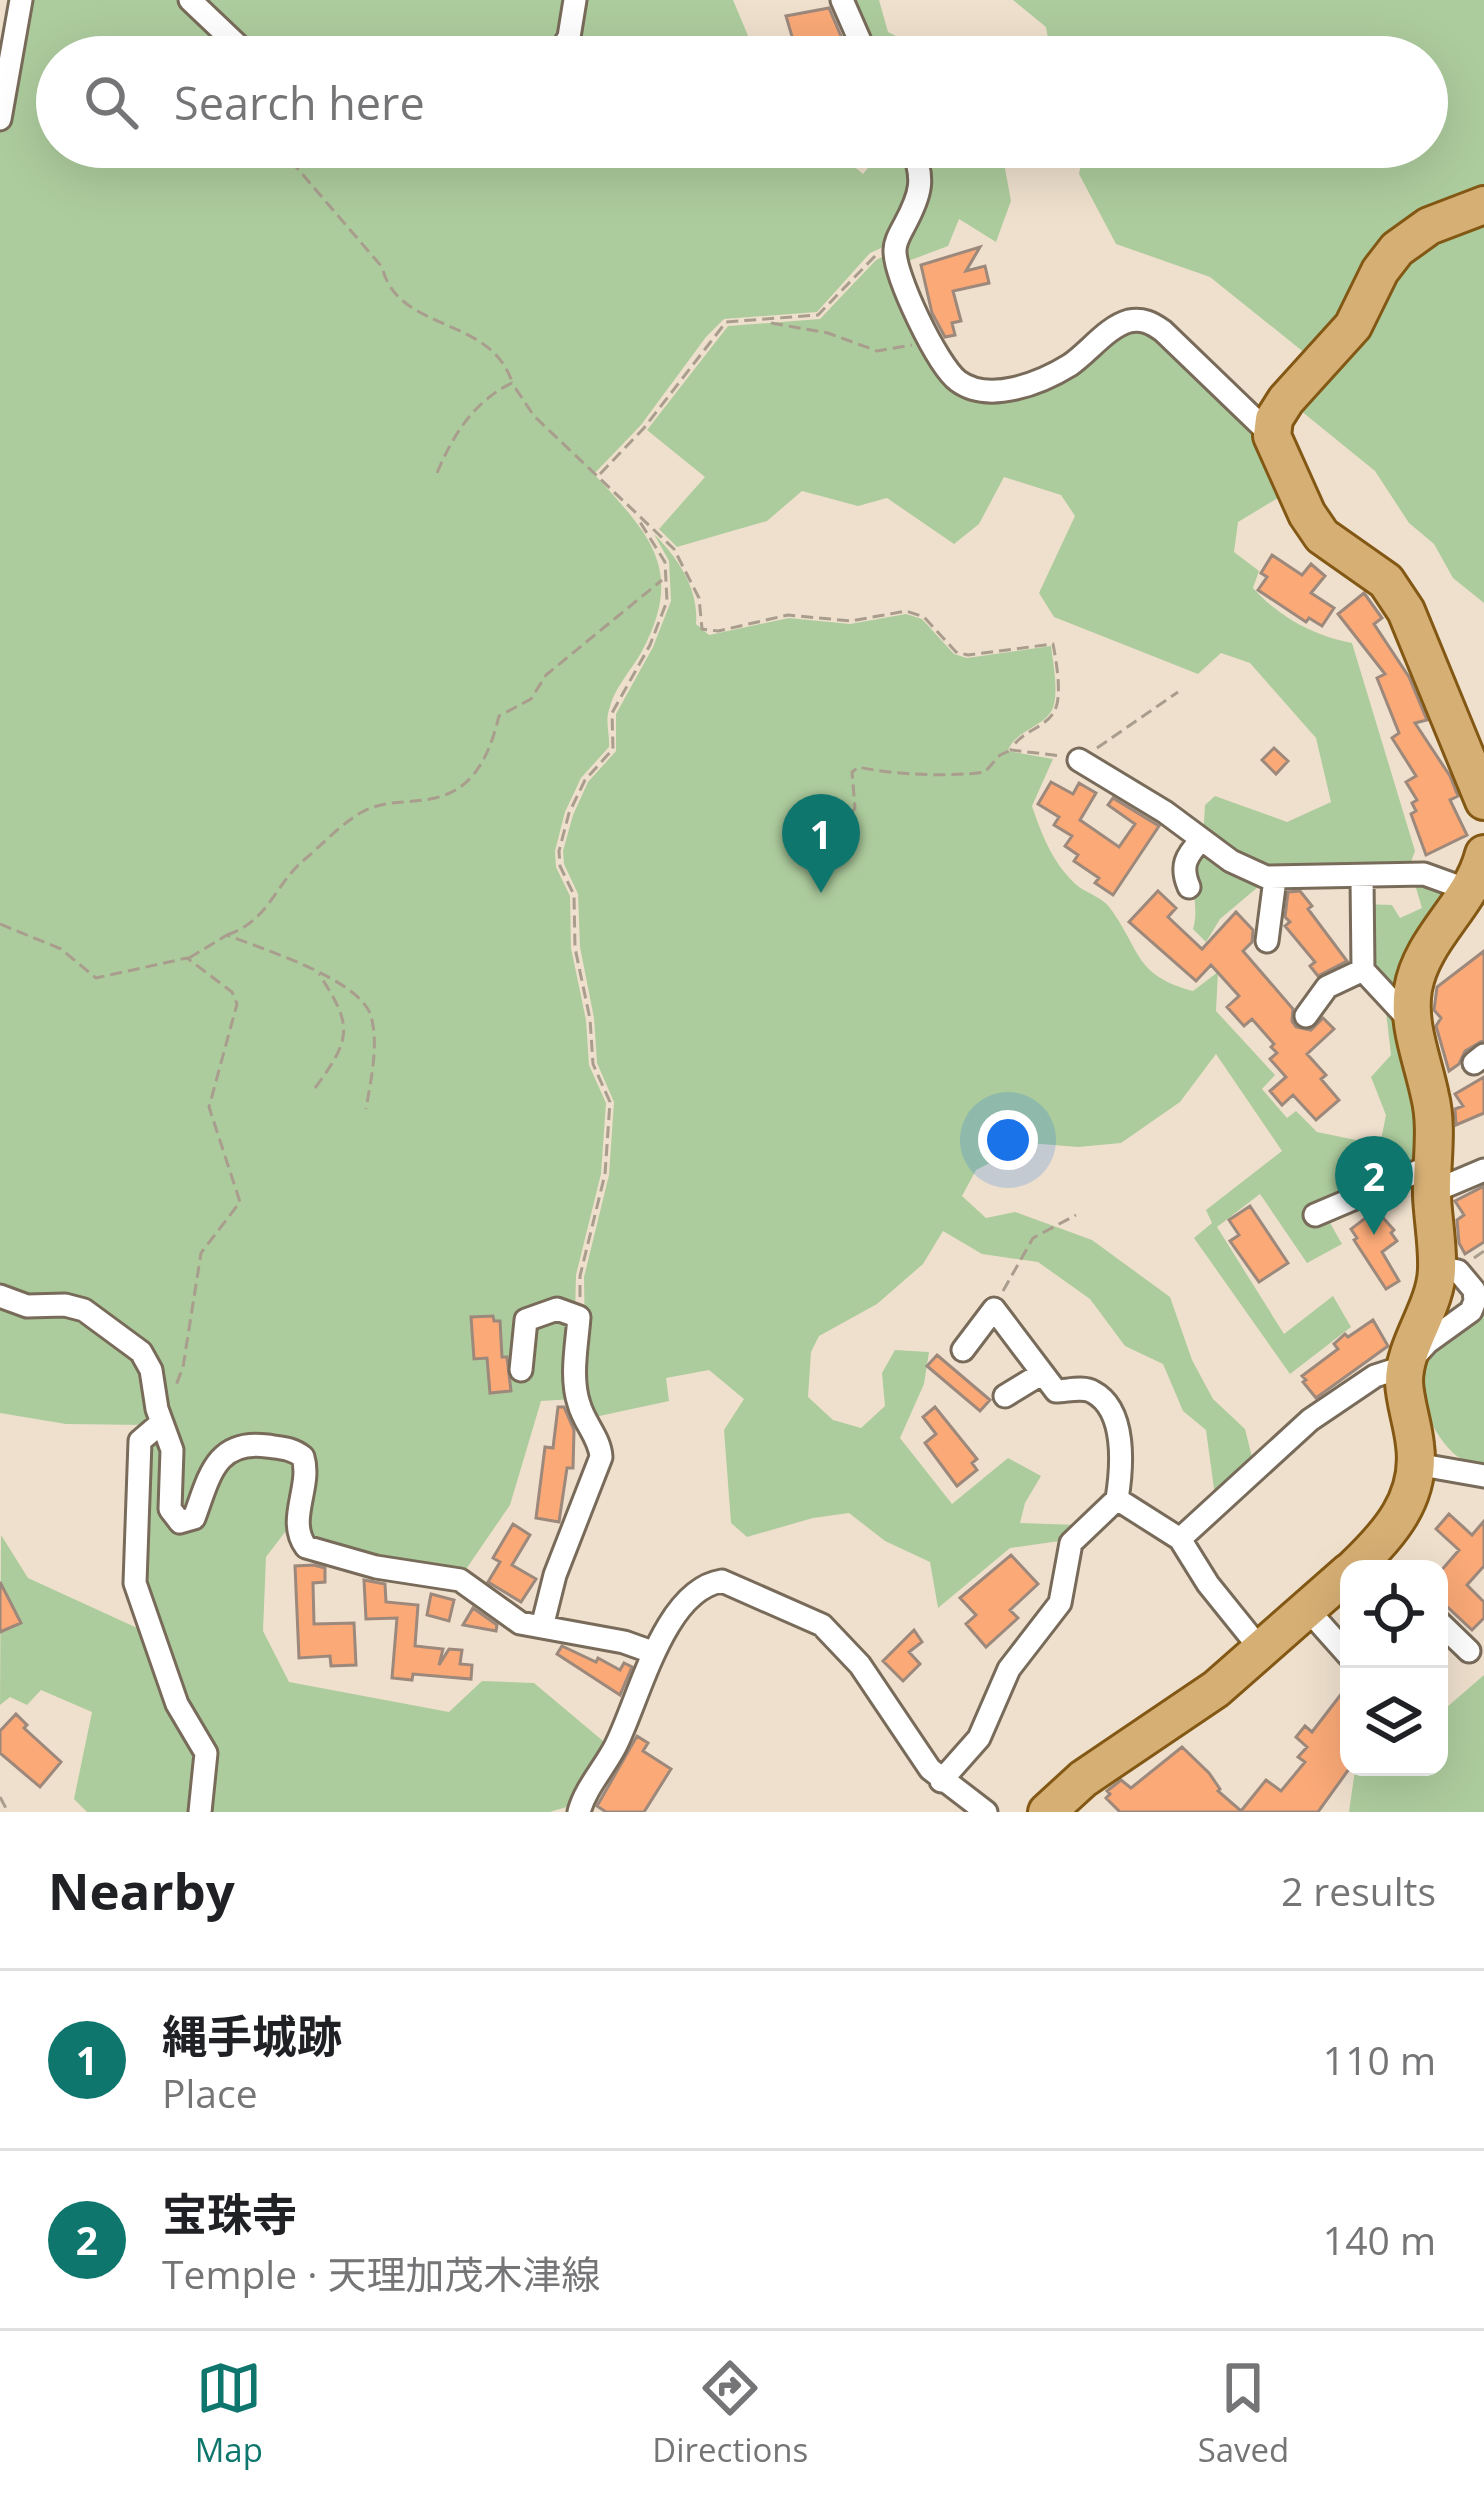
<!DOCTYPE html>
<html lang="en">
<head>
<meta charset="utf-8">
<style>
	:root { --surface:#fff; --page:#f6f6f6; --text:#202124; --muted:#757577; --line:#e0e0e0; --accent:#0f766e }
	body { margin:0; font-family:"Open Sans","Noto Sans JP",sans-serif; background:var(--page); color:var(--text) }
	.controls { position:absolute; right:36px; bottom:36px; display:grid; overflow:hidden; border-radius:24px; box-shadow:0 12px 48px #0002 }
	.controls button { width:108px; height:108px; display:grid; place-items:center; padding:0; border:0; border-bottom:3px solid var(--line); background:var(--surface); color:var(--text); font:60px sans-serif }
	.you { position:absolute; left:1008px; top:1140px; width:42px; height:42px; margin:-30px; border:9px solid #fff; border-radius:50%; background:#1a73e8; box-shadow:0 0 0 18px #1a73e833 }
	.badge { display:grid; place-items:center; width:78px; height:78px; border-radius:50%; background:var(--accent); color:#fff; font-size:39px; font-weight:700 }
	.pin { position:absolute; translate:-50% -99px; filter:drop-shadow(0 3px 6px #0008) }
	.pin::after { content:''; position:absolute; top:63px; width:42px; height:36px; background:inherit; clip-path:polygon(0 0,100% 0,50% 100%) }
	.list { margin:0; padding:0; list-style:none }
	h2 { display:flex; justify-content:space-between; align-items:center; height:156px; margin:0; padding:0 48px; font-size:51px }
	h2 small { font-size:39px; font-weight:400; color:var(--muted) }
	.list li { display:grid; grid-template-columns:78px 1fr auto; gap:36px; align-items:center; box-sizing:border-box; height:180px; padding:0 48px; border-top:3px solid var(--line) }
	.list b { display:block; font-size:45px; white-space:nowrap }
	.list p { margin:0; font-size:39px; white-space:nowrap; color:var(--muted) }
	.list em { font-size:39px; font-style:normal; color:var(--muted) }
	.icon { flex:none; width:66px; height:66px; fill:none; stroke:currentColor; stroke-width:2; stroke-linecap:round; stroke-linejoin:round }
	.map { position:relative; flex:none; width:1484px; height:1812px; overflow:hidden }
	.search { position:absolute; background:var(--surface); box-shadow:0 12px 48px #0002; left:36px; right:36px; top:36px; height:132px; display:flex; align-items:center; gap:30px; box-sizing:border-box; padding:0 42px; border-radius:66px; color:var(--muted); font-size:45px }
	.sheet { height:516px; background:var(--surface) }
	nav { display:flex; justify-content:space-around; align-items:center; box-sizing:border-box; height:168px; border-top:3px solid var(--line); background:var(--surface); font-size:33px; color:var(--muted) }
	nav a { display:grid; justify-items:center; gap:6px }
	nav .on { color:var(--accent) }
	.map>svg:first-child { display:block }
	.green { fill:#adcc9d }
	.building { fill:#faa977; stroke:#9d887c; stroke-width:3 }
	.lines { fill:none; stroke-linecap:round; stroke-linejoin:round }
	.minor-casing { stroke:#786b5a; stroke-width:27 }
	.primary-casing { stroke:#835815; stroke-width:42 }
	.path { stroke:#a99d8e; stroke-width:3; stroke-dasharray:12 6; stroke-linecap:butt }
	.minor { stroke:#fff; stroke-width:21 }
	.primary { stroke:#d6af74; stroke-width:36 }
</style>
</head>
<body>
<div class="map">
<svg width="1484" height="1812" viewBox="0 0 1484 1812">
	<rect width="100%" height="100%" fill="#efe0cd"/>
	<path class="green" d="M28,0H182L242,57H57V147H831L863,174L886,147H906L916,171L890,244L870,253L817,312L724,319L706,337L641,425L594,474C650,535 686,570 641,653C630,672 614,688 609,710C605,721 610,735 609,747L581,778L565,812L555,851L556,867L570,896L571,948L586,1020L589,1065L606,1103L601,1174L576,1275L573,1399L541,1401L510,1505L462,1575L419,1569L305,1538L312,1470L245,1438L190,1515H179L180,1463L131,1334L0,1289V132Z
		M198,0H570V11L550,57H258Z
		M581,0H733L757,57H563Z
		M847,0H879L888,32L938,57H873Z
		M1013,0H1484V196L1425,213L1311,358L1210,277L1116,244L1079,174L1084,147H1427V57H1051L1046,27Z
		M918,147H1001L1011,201L996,242L959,219L948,246L903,263Z
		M1484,216V603L1453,578L1434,544L1409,523L1375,471L1295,406L1405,257Z
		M890,253L925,347L986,397L1122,330L1148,327L1259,436L1286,493L1238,522L1234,552L1259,571L1253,588C1279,617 1314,636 1352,643L1415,851L1408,870L1276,875L1203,837L1205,805L1215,796L1287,822L1331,802L1316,738L1250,663L1221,653L1198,674L1054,617L1039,593L1075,516L1061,495L1004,477L979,524L954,544L887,498L858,506L802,491L767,521L677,547L659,529L705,477L647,430L728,326L820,319L876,260Z
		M654,534C678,558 699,589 696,624L709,635L789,618L850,624L906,614L922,619L954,654L967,658L1051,646C1053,662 1058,688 1054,704C1050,726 1015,729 1008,751L1053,759L1032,806C1042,836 1054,866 1079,887C1089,894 1103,898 1110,908C1142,952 1134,975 1193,991L1218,972L1216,1011L1275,1075L1262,1089L1287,1118L1296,1111L1317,1132L1380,1145L1386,1115L1371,1077L1391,1055L1385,1003L1404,1022L1427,1157L1321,1207L1342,1244L1307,1263L1260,1194L1217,1227L1284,1334L1333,1296L1351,1327L1290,1374L1194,1238L1212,1223L1206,1210L1282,1151L1216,1054L1180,1102L1121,1143L1078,1147L1029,1143L976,1170L962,1196L986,1218L1015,1212L1092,1240L1170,1297L1192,1360L1213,1399L1245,1429L1253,1461L1215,1496L1206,1430L1183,1411L1163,1364L1125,1346L1090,1299L1038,1262L982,1254L943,1231L923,1264L877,1304L819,1336L811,1352L808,1397L833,1420L861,1428L885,1406L882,1373L895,1350L929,1352L924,1384L900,1438L952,1504L1008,1458L1041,1476L1025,1503L1020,1523L1078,1525L1066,1540L1010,1548L938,1608L930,1562L885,1541L849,1513L813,1518L747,1537L731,1523L724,1430L744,1399L709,1370L666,1378L669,1401L590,1418L586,1413L584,1277L609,1175L614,1102L597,1063L594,1018L580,947L578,894L564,864L563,851L573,815L588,782L616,751V714L653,647L671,601L669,561Z
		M1203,846L1265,881L1220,919L1206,942L1193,929C1202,900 1181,872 1203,846Z
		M1413,878L1453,886L1401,1007L1373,977L1364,904L1392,905L1400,918L1422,908Z
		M0,1302C22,1305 46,1305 67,1311C113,1325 164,1374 146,1425L66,1424L0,1413Z
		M1484,1315V1466C1475,1464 1465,1462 1457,1456C1436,1441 1408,1386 1423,1362C1436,1341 1464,1328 1484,1315Z
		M161,1436L177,1528L222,1469L246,1450L297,1461L292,1523L266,1557L263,1631L289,1682L449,1712L482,1681L534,1683L609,1746L573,1805L550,1812H207L190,1715L142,1582L147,1444Z
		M1,1535L28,1578L146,1632L201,1755L195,1812H87L74,1799L92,1712L41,1690L27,1705L10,1697L0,1705Z
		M1484,1675V1812H1349L1355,1770L1359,1767H1439V1714Z"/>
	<path class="building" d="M829,8L847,50L798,57L786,16Z
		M980,247L966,271L985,266L989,283L953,291L961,321L952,323L955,335L945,337L932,313L921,265Z
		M1272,555L1302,575L1311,564L1325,576L1311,593L1334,608L1322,626L1309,618L1306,622L1258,590L1267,577L1261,573Z
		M1364,593L1382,618L1374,624L1409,677L1427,720L1415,723L1450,776L1458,796L1450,800L1467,835L1426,855L1411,814L1416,811L1412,803L1417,800L1406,782L1416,776L1392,738L1399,733L1377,678L1385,674L1338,614Z
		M1274,748L1288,761L1276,774L1262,760Z
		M1051,782L1073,794L1079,783L1096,793L1080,820L1119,847L1135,824L1108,805L1113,798L1159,826L1113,895L1095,883L1099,878L1074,861L1078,855L1065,846L1072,836L1054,825L1059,817L1038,804Z
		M1158,891L1176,908L1168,917L1202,949L1236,912L1253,930L1252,942L1243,951L1293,1009L1292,1021L1296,1027L1311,1030L1323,1018L1334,1029L1307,1054L1326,1075L1321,1079L1339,1100L1316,1120L1293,1095L1282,1105L1270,1091L1286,1077L1270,1059L1277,1053L1271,1047L1274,1044L1252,1019L1244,1026L1227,1007L1239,996L1211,965L1196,981L1129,922Z
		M1300,891L1312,906L1308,909L1347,961L1318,976L1310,966L1315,962L1285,926L1290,922L1285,917L1288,892Z
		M1484,951V1040L1465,1051L1459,1064L1449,1071L1436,1026L1441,1018L1434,1010L1437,987Z
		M1484,1077V1113L1456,1125L1455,1109L1463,1106L1455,1094Z
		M1484,1186V1242L1465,1254L1459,1243L1457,1220L1464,1215L1455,1201Z
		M1250,1206L1288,1263L1259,1282L1230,1241L1239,1235L1229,1220Z
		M1376,1210L1394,1230L1391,1233L1397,1241L1382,1252L1399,1281L1386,1289L1354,1240L1357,1238L1351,1229Z
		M493,1316L494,1321H500L502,1357H507L511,1391L490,1393L487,1358L474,1359L471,1317Z
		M1373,1320L1388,1346L1316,1398L1303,1382L1306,1380L1302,1376L1338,1349L1334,1344L1345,1334L1348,1337Z
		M937,1355L990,1400L980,1411L927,1366Z
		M558,1407H564L574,1430L573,1468H567L559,1522L536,1518L545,1447L553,1448Z
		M935,1407L977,1459L972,1463L977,1470L957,1486L925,1443L936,1434L923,1417Z
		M1449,1514L1472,1535L1484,1521V1566L1467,1585L1484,1602V1618L1472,1630L1439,1599V1573L1459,1550L1436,1529Z
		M513,1524L530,1535L512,1565L536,1579L521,1602L488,1582L500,1562L493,1558Z
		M1011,1555L1038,1584L1010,1610L1018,1618L986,1647L966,1624L976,1615L960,1598Z
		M314,1565L325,1568V1582L313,1583L314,1624L354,1623L356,1665L331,1666L330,1656L299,1658L295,1566Z
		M364,1580L385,1584L386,1602L418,1605L415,1646L443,1649L439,1665L449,1649L462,1650L460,1664L472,1665L471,1679L413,1674L412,1680L392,1678L397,1618L366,1619Z
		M0,1582L21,1623L0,1632Z
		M431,1594L454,1600L449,1621L427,1615Z
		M473,1608L497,1625L496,1631L463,1625Z
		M914,1630L922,1642L909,1652L920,1664L903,1681L883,1661Z
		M562,1646L596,1662L598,1658L620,1670L624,1663L632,1667L620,1695L557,1654Z
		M1349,1684V1769L1318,1812H1120L1106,1798L1110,1794L1107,1791L1121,1780L1131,1788L1182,1747L1209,1773L1220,1789L1218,1791L1241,1811L1266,1780L1281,1791L1305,1762L1298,1757L1307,1747L1296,1737L1305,1726L1312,1732Z
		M16,1714L27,1725L24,1728L61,1762L40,1787L0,1753V1731Z
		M637,1736L648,1743L643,1751L671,1769L644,1812H606L597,1806Z"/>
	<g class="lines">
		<g class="minor-casing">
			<path id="minor" d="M190,0L250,57
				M842,0L867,57
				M557,57L569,37L575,0
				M0,119L21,0
				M912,147C925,179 921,194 905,224C901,232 895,241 895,250C894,275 937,365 958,381C989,404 1041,383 1070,365C1089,352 1107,327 1129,321C1142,318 1152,323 1163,331L1272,436
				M1079,760L1165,812L1231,861L1266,877L1424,874L1471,891
				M1362,878L1363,970L1414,1025
				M1189,887C1180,866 1186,856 1201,840
				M1267,941L1275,879
				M1306,1016L1327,987L1363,970
				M1474,1063L1484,1055
				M1432,1192L1484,1170
				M1315,1215L1433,1165
				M0,1296L27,1306L65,1305L84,1310L141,1352L151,1370L157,1409L172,1450L170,1509L180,1522L194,1518C209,1478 215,1439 267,1446C281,1448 292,1448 303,1457C312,1487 286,1520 306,1547L376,1567L460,1580L520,1623L624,1642L652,1652
				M963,1350L994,1309L1056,1391C1067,1391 1083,1386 1093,1392C1127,1410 1122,1468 1117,1499
				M521,1370L526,1320L557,1309L579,1317C577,1345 570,1377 579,1404C584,1423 600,1438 601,1457L555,1575L542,1627
				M1005,1396L1041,1374
				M161,1423L140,1441L135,1583L177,1704L206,1753L200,1812
				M1416,1464L1484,1476
				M1180,1539L1310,1420L1375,1376L1406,1366L1428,1342L1471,1311L1475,1301L1474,1290L1458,1271L1438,1267
				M1308,1610L1349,1656
				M1439,1622L1469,1651
				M941,1781L979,1738L1009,1669L1060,1603L1071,1543L1117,1499L1180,1539L1208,1584L1262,1651
				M579,1812C585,1789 604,1768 615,1747C639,1701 663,1590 722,1581L822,1625L860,1665L930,1769L986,1812"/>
		</g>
		<g class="primary-casing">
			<path id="primary" d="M1484,205L1429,226L1397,249L1380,271L1353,326L1286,400L1274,419L1272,436L1307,514L1322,536L1386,581L1406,611L1484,801
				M1353,1569C1389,1535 1422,1498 1415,1445C1413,1424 1405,1403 1404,1382C1404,1343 1436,1308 1437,1269C1438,1245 1433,1220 1432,1196C1431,1163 1438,1128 1430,1096C1423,1061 1407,1025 1413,989C1422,937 1471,905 1484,854
				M1047,1812L1083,1779L1216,1689L1349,1572"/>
		</g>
		<path class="path" d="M279,147L382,267C398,333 490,315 512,382
			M771,323L828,333L877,351L912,345
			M437,473C453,435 474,401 512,383L534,416L674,549L699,598L702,629L718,631L788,615L851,621L906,611L924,617L956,652L968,655L1053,644C1056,659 1063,698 1054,712C1044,729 1020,731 1011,750L1062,756
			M600,474L644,428L726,322L818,315L876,255
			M1097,748L1178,692
			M841,828L855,808L852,772L859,767C892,775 952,777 985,772L1000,755L1009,751
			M0,924L61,949L96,978L187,958L232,992L237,1004L209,1107L240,1202L201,1253L183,1367L175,1388
			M227,935C269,921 274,885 305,859C323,844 342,823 362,812C385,799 411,804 435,798C476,789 490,752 499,716L531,699L546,675L662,580
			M189,958L227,935C262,949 360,979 371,1016C379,1045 371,1079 366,1109
			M315,1088C352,1038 353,1026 319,974
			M1474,1258L1484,1251
			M1003,1291L1033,1238L1076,1215
			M580,1297V1276L605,1174L610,1102L593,1064L590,1019L575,948L574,895L560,866L559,851L569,813L585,780L613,749L612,713L650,645L667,601L665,562L640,522
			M0,1797L8,1812"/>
		<use href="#minor" class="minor"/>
		<use href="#primary" class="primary"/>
	</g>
</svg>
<div class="controls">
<button><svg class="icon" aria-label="locate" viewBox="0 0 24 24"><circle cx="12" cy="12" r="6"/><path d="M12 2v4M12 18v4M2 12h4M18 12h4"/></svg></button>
<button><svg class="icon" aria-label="layers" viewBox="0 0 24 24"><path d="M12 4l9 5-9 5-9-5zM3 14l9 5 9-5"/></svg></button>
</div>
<div class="you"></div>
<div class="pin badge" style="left:821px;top:893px">1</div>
<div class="pin badge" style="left:1374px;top:1235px">2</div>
<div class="search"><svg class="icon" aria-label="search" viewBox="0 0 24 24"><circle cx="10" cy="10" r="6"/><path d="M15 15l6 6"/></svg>Search here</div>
</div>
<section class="sheet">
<h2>Nearby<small>2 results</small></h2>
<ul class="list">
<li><span class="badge">1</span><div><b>縄手城跡</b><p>Place</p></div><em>110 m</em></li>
<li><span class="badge">2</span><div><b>宝珠寺</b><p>Temple · 天理加茂木津線</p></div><em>140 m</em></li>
</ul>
</section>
<nav>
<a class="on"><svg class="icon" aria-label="map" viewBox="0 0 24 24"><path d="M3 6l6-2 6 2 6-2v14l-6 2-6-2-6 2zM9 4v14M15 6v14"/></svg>Map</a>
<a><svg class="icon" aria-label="directions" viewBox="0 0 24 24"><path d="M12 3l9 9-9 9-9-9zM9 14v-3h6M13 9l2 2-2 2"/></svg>Directions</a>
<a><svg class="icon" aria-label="saved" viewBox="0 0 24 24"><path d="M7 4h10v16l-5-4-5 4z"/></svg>Saved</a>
</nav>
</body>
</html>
